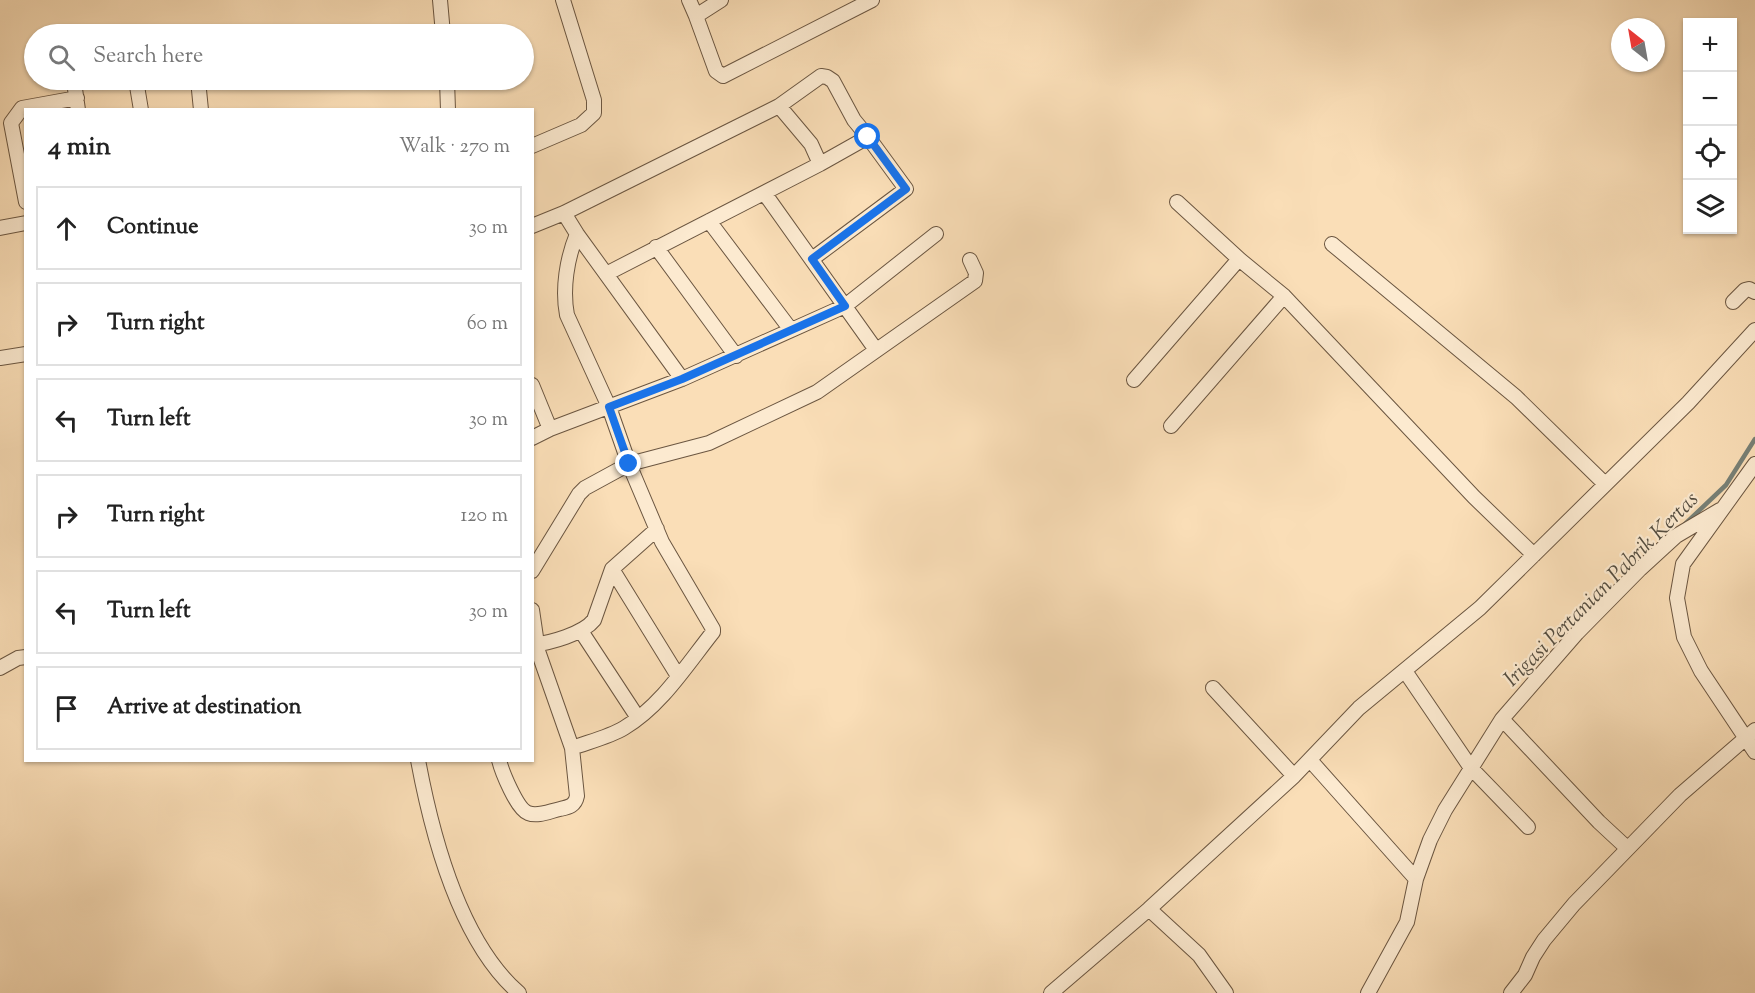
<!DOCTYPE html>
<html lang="en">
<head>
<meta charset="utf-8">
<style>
	:root { --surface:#fff; --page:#f6f6f6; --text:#222; --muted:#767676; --line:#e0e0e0 }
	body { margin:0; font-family:"Sorts Mill Goudy",serif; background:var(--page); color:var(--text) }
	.controls { position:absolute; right:18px; top:18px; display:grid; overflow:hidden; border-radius:0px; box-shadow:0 2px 4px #0004 }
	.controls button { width:54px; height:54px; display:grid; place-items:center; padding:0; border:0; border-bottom:2px solid var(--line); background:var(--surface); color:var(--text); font:30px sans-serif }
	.compass { position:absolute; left:1611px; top:18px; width:54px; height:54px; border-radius:50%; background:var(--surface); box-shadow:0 2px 4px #0004; rotate:329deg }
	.stop { position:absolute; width:18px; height:18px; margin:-14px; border:4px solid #1a73e8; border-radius:50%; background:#fff }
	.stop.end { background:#1a73e8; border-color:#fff; box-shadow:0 2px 6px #0008 }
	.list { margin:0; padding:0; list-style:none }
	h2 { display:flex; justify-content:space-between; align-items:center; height:78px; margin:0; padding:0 24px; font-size:26px }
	h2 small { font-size:20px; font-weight:400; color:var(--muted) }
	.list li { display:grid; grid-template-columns:39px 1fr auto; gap:18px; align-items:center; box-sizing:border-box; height:84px; margin:0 12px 12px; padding:0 12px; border:2px solid var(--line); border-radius:0px }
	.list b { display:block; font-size:22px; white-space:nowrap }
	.list em { font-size:20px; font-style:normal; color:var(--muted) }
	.icon { flex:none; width:33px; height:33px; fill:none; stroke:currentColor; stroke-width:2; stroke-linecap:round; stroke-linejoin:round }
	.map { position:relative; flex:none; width:1755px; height:993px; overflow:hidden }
	.search { position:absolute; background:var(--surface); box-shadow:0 2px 4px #0004; left:24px; top:24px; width:510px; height:66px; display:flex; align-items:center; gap:15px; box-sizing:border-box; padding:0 21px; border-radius:33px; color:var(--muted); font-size:22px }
	.panel { position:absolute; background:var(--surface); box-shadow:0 2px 4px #0004; left:24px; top:108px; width:510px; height:654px; border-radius:0px }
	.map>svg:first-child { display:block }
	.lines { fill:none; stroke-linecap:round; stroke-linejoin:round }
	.stream { stroke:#778076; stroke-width:4.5 }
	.minor-casing { stroke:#6b5641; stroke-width:16 }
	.minor { stroke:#fcead0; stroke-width:14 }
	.route { stroke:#1a73e8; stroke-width:8 }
	.labels { text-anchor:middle; stroke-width:4.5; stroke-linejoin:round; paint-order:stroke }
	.water-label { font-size:22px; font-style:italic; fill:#544d40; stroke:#fcead0 }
</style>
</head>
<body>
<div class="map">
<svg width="1755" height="993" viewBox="0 0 1755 993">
	<rect width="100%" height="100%" fill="#fadeb7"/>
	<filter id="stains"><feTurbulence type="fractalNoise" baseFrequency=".00333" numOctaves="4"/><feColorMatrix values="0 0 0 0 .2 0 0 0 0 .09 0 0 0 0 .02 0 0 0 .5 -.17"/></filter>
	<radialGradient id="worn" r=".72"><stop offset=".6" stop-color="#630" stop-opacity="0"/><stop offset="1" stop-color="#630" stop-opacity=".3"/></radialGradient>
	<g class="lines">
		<path class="stream" d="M1685,524L1726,485L1755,439"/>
		<g class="minor-casing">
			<path id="minor" d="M440,0L443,34
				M689,0L696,16L721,0
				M696,16L716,71L723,76L872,0
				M76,80L74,82L78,110
				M136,80L141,110
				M198,80L201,110
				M447,80L448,110
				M532,146L581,125L594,113V100L563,0
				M765,194L876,350
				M26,202L11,123L22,108L77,98
				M1177,202L1239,259
				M564,213L577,234L682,379
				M709,221L791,330
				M532,226L564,213L779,106L821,76L827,77L833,81L854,120L868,137
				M0,228L26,223
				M1332,244L1516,397L1604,483
				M656,247L736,356
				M812,259L906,189L868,137L820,164
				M606,274L820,164L811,144L779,106
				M1733,302L1745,290L1749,289L1755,292
				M0,358L26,354
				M1134,380L1239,259L1284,296L1474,497L1534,555
				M532,385L550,429
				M1171,426L1284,296
				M532,438L550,429L682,379L845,306L936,234
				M1755,464L1683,564L1677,598L1684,637L1701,671L1755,752
				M612,569L678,676
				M532,571L579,494L585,488L629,464L709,443L817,392L975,281L976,273L970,260
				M581,631L638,718
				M532,645C550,643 583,634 594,620L612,569L657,529
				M0,668L18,658L26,657
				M1405,671L1471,768L1528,827
				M1213,688L1294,776
				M1502,719L1599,822L1627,848
				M572,748C588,742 609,737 624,728C661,706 686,666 713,632V629L662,542L629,464L609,407L567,315C562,289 567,258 577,234
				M418,760C432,835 460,942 519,993
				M499,760C502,772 517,809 528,813C538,817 550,811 560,809C569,807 575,806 577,796L572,748L538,651L532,610
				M1310,760L1416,879
				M1149,909L1199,955L1226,993
				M1051,993L1149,909L1294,776L1359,708L1480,608L1688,403L1755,330
				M1368,993L1407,922L1416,879L1430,840L1445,810L1502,719L1577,633L1640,569L1676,536L1720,510
				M1511,993L1525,975L1533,957L1544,940L1574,904L1680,795L1755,730"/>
		</g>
		<use href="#minor" class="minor"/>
	</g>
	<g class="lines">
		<path class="route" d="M629,464L609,407L682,379L845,306L812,259L906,189L868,137"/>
	</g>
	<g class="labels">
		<g class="water-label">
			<text transform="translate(1600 588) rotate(-45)" y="8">Irigasi Pertanian Pabrik Kertas</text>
		</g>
	</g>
	<rect width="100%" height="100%" filter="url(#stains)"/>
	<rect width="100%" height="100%" fill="url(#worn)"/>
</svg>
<div class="controls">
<button>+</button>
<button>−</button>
<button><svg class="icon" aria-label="locate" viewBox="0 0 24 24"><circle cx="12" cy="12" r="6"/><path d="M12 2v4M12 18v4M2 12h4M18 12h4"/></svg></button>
<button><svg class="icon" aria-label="layers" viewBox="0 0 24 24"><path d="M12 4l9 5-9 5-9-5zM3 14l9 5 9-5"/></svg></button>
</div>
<svg class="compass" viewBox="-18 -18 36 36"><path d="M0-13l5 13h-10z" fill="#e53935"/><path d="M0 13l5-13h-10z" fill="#767676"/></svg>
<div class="stop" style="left:868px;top:137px"></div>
<div class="stop end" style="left:629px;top:464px"></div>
<div class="search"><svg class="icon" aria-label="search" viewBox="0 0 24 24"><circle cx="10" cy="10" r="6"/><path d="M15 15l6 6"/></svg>Search here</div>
<section class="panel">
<h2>4 min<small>Walk · 270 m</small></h2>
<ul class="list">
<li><svg class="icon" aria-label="ahead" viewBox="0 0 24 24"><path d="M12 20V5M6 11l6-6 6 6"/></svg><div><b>Continue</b></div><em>30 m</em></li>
<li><svg class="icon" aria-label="right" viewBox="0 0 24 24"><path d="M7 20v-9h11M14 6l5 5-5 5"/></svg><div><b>Turn right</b></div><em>60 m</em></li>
<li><svg class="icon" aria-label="left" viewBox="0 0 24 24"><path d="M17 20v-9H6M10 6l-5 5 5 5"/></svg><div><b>Turn left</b></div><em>30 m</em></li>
<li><svg class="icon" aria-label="right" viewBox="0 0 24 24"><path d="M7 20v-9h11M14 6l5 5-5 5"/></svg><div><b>Turn right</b></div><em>120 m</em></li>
<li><svg class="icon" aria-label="left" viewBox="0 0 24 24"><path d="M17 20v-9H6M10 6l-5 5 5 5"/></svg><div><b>Turn left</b></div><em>30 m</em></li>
<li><svg class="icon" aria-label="arrive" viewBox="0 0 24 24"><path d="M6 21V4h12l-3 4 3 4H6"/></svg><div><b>Arrive at destination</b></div></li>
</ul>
</section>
</div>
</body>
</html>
